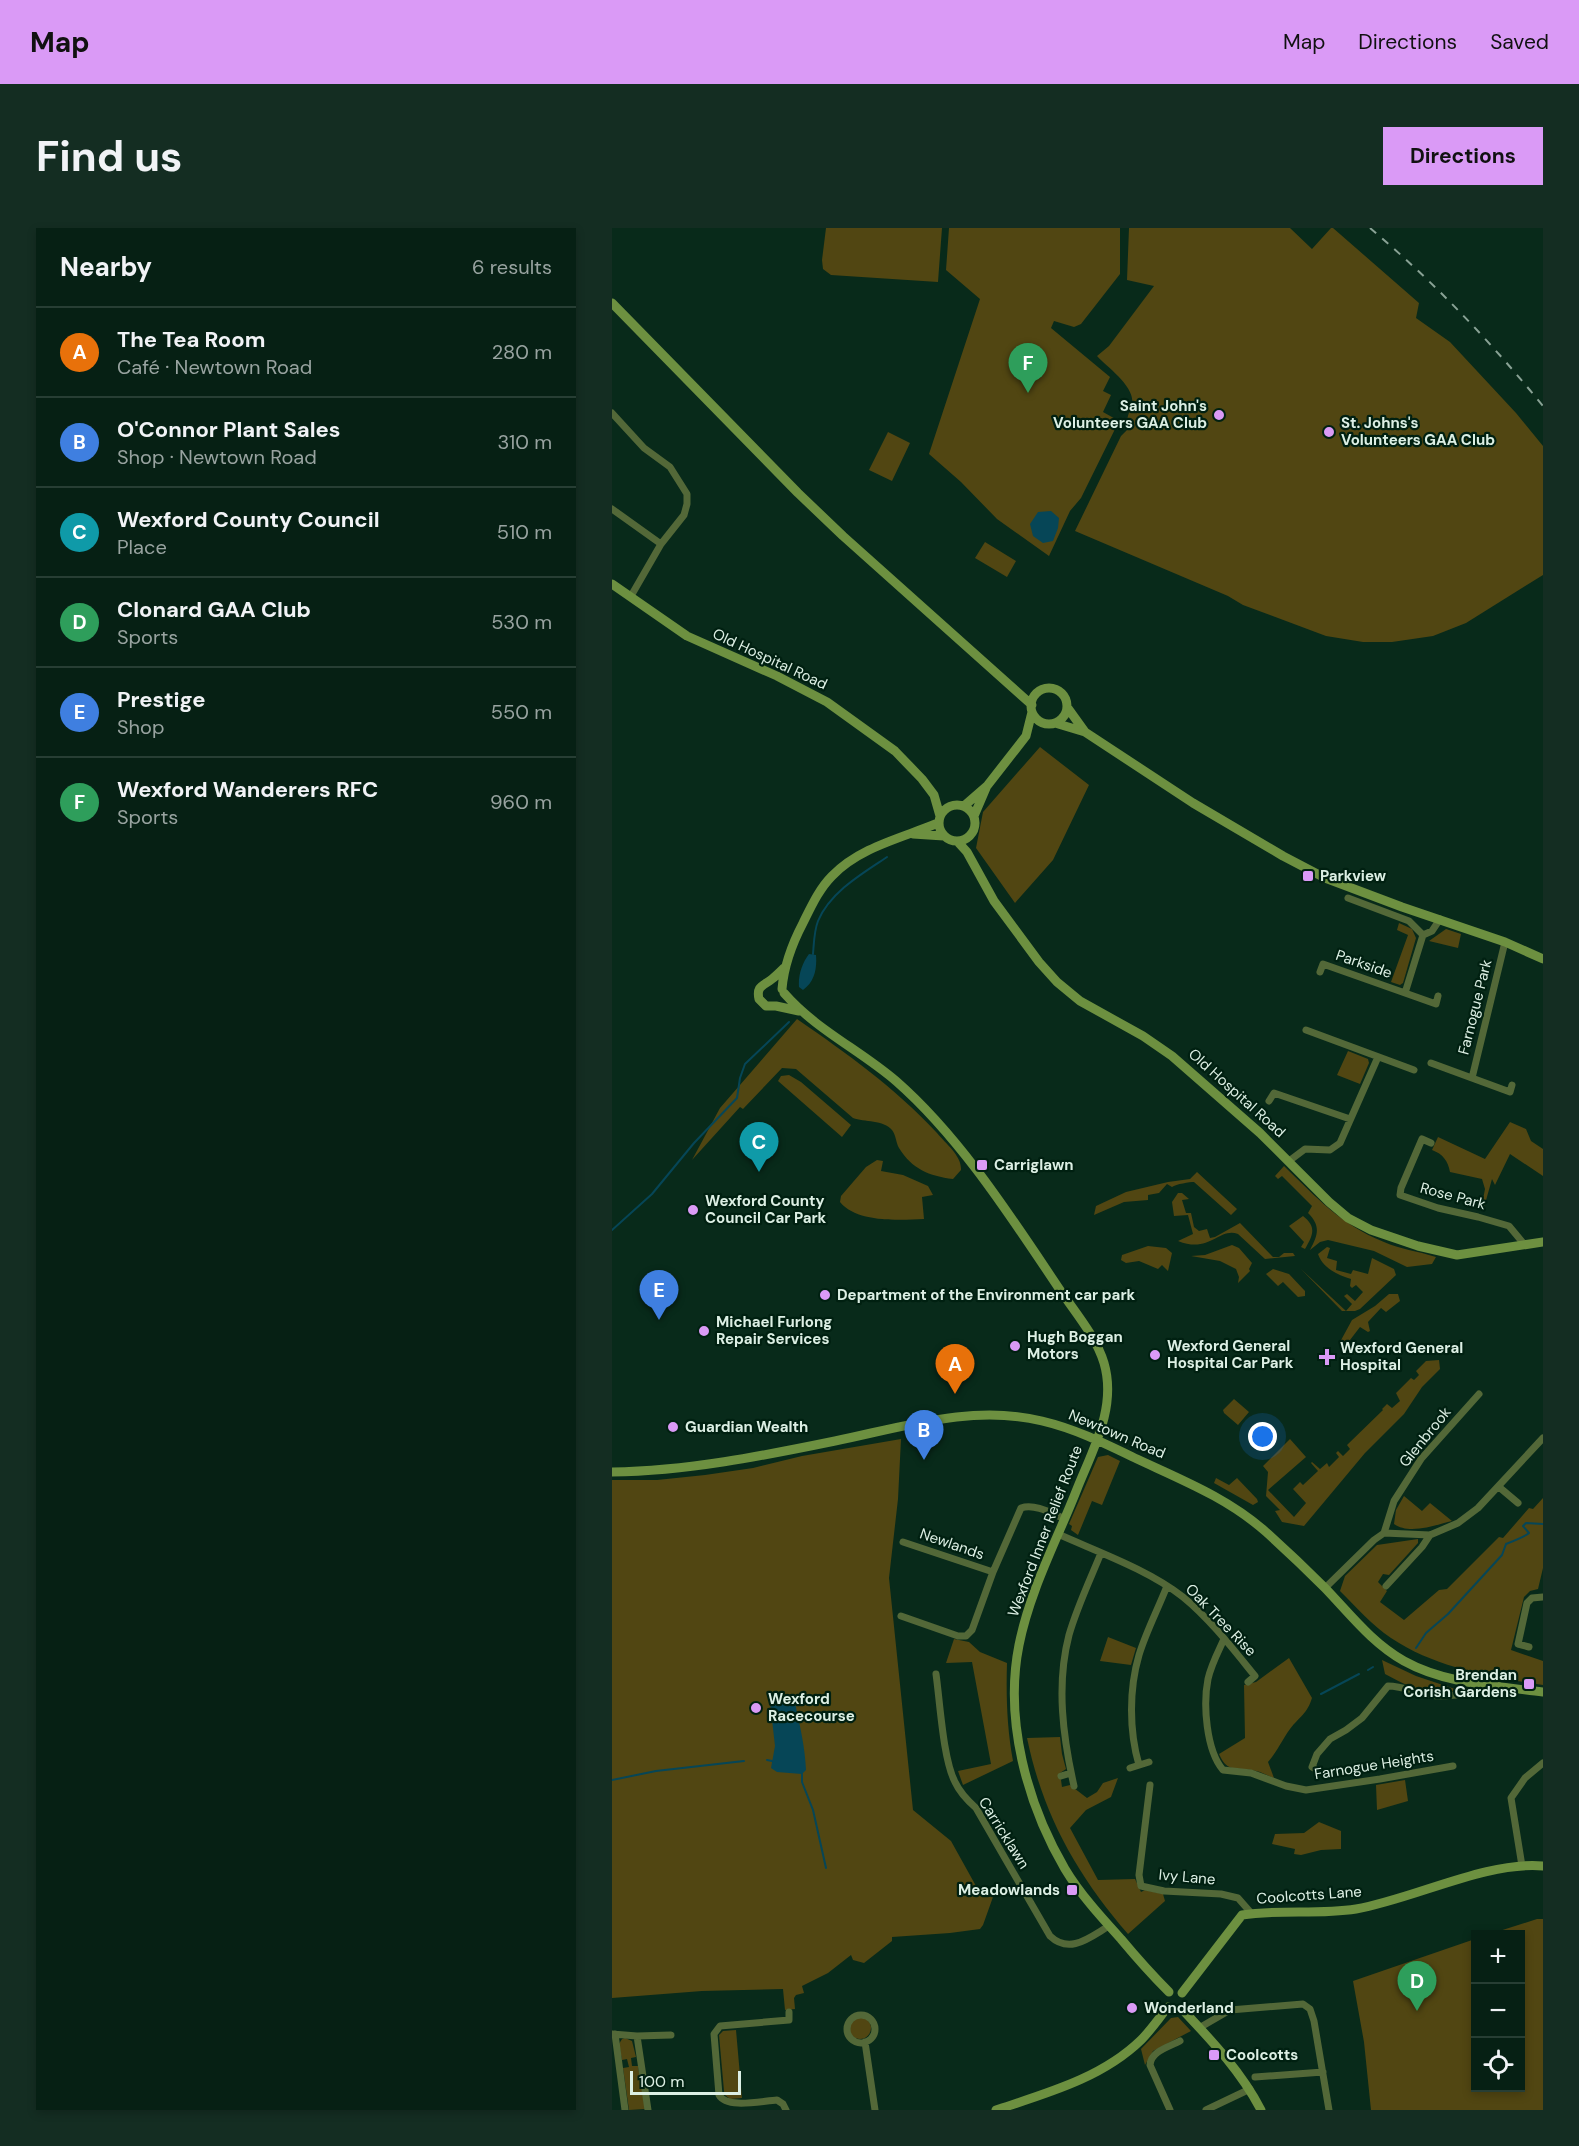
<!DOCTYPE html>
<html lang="en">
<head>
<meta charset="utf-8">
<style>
	:root { --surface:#062014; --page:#142d22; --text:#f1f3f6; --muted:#98a3a0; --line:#273e34; --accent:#da9af6 }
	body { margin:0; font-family:"DM Sans",sans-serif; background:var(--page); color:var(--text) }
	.controls { position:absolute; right:18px; bottom:18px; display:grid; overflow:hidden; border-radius:0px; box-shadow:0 3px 9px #0003 }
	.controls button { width:54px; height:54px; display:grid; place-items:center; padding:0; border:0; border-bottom:2px solid var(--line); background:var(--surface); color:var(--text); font:30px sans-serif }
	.scale { position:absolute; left:18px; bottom:15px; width:111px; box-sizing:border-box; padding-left:6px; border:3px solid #dcefe4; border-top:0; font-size:16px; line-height:21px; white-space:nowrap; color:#dcefe4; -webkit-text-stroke:4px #002011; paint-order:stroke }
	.you { position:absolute; left:651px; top:1209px; width:21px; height:21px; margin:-15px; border:4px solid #fff; border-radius:50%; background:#1a73e8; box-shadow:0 0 0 9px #1a73e833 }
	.badge { display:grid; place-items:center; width:39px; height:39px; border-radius:50%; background:var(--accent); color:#fff; font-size:20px; font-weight:700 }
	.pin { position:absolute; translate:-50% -50px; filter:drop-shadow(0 2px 3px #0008) }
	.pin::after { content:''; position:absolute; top:32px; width:21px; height:18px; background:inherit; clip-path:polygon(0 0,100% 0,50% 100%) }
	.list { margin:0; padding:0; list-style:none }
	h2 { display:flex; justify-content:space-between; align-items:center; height:78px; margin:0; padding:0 24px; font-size:26px }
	h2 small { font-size:20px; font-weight:400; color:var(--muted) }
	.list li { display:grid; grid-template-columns:39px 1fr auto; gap:18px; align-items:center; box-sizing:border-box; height:90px; padding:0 24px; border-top:2px solid var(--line) }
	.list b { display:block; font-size:22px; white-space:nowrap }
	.list p { margin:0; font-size:20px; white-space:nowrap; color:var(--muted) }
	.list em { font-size:20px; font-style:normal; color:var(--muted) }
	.icon { flex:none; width:33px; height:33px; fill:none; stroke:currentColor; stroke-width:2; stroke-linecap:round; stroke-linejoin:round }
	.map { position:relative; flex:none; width:931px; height:1882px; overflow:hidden; border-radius:0px }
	header { display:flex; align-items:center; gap:36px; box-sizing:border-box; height:84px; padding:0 30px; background:var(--accent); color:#111 }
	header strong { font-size:28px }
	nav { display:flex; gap:33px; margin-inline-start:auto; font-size:21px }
	.intro { display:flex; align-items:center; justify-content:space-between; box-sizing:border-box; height:144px; padding:0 36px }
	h1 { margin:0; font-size:42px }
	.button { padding:15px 27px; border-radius:0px; background:var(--accent); color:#111; font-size:21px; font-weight:700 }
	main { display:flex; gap:36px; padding:0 36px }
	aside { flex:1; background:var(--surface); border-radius:0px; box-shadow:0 3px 9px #0003 }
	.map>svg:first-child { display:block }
	.green { fill:#514612 }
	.water { fill:#064657 }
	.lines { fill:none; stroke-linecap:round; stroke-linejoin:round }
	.stream { stroke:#064657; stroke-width:2 }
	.street { stroke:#536838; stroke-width:7 }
	.secondary { stroke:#6d9040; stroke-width:9 }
	.rail { stroke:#89a295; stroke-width:2; stroke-dasharray:8 8; stroke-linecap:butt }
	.poi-dot { fill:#da9af6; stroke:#002011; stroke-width:2 }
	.labels { text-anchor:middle; stroke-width:4.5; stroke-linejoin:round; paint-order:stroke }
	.poi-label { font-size:15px; font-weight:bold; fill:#dcefe4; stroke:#002011; text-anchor:start }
	.street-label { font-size:15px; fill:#dcefe4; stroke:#002011 }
</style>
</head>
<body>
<header>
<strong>Map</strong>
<nav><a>Map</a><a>Directions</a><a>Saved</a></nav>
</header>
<div class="intro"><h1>Find us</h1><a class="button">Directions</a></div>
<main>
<aside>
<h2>Nearby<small>6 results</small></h2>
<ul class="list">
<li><span class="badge" style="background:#e8710a">A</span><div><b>The Tea Room</b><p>Café · Newtown Road</p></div><em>280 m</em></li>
<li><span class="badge" style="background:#3f7fe0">B</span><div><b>O'Connor Plant Sales</b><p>Shop · Newtown Road</p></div><em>310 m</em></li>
<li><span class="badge" style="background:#0f9aa8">C</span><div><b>Wexford County Council</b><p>Place</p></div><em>510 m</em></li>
<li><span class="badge" style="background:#2e9e5b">D</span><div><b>Clonard GAA Club</b><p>Sports</p></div><em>530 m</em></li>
<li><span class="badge" style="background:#3f7fe0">E</span><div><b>Prestige</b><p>Shop</p></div><em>550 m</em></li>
<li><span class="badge" style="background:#2e9e5b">F</span><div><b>Wexford Wanderers RFC</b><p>Sports</p></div><em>960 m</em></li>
</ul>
</aside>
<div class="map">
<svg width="931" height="1882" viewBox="0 0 931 1882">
	<rect width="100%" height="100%" fill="#082a1a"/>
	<path class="green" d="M214,0H330L326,54L219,47L211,41L210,32Z
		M337,0H508V46L469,96L462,99L442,93L439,100L498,149L491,163L499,167L491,184L507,193L469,270L458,283L437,328L385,291L349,254L317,226L368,71L334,42Z
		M517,0H678L700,21L719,0H721L807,75L804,90L838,114L904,185L931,218V347L854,395L821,408L780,414H751L714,408L631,377L616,368L463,303L509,208L518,199C513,190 517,186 520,177C524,159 496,140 485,128L497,118L542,58L515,52Z
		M276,204L298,215L280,253L257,242Z
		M373,314L404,333L395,349L363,330Z
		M428,519L477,557L441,632L403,675L364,620L371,584Z
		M787,695L800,701L804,710L791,755L788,757L779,754L796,707L785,702Z
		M834,701L849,706L846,720L817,713Z
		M185,791C237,827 281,858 325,905C334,916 350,928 349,942L341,951C317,948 300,941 287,920C284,915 284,907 280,902C272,892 252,894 241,890L184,841L170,840L131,881L128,879L80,932L108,880Z
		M736,823L756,831L757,835L748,856L725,847Z
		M177,847L189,854L239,897L230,909L166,853L169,848Z
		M898,894L914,901L919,913L931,921V948L898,926L883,957L880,951L871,983L869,982L873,961L870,951L838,944C836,933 831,926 820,922L826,909L873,931Z
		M265,932L271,933L269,943L291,947L316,958L321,967L310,969L312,991C287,992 245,995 228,974L229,968L254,939Z
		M672,938C705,970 728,996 772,1014C788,1021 805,1023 824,1029L820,1036L795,1039L762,1023L716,1012L708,1014L698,1022C706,1007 709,998 696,985L700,978L670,948L666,951L663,948Z
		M585,944L625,981L619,987L582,954C578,954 564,956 560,959L555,956L547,965L536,967V972L512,974L482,987L484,978L514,964L556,954L578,951Z
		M566,965H570L577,971L570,972L574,985H579L582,999L587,1003L595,1001L598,1010L603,1009L628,995L661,1029H667L672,1025H681L683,1028L653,1031L626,1006C607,999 598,1026 566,1013L581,1006L576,987L562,988L560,974Z
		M691,988C705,999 701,1007 693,1021L689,1019L692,1014L677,998Z
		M620,1017L627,1020L640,1035L637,1041L638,1043L626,1055L627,1049L624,1041L608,1033L579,1028L593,1027Z
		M536,1018L554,1020L560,1025L556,1043L550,1037L546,1041L527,1033L514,1035L509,1032L510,1027Z
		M715,1019L718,1020L715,1030L725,1033L724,1042L739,1046L741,1042L756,1046L760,1030L782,1041L784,1047L748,1081L743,1083H730L689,1041L734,1083L740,1076L732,1068L735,1066L743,1073L751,1064L744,1057L740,1060L738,1058L739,1051C725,1047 711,1040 706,1026Z
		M661,1041L677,1046L693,1063V1068L686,1069L671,1054L666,1058L654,1046Z
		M777,1066H786L788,1073L774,1084L769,1080L756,1094L758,1103L756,1104L748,1099L738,1112L740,1118L739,1120L743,1125L742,1126L735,1124L728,1114L740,1092L763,1078Z
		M827,1132L828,1141L810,1159L792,1186L753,1225L692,1298L670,1294L663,1283L668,1282L654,1268L656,1244L651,1238L678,1211L694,1229L656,1262L682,1289L694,1275L681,1261L688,1254L691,1257L706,1243L699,1235L700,1234L708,1241L715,1235L717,1239L727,1229L724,1225L726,1223L731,1228L738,1221L735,1217L771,1182L770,1181L775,1176L780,1180L788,1173L784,1165L799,1150L802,1152L807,1147L804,1143L814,1133Z
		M622,1171L637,1184L626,1197L612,1185L611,1182Z
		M289,1211L286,1271L277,1350L301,1582L339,1613L364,1658V1664L370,1668L381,1669L371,1697L368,1701L338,1705L280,1709V1713L252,1735L241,1732L239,1727L216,1745L190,1758L192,1765L184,1767L182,1770L183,1781L173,1782L171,1761L90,1763L0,1770V1252H45L93,1247L141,1240L190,1228Z
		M496,1227L508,1233L490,1277L480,1273L466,1307L459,1302L460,1298L457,1296L486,1229Z
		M604,1250L617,1257L625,1250L645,1271L646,1274L641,1277L602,1255Z
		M792,1268L810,1283L818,1275L840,1293C824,1297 797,1307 782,1296L784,1282Z
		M931,1270V1340L926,1361L918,1363L912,1369L899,1422L931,1433V1457C879,1449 824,1440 779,1410C760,1397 744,1379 728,1363L733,1348L765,1317L806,1311V1315L777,1347L771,1346L766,1354L775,1363L768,1374L792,1392L827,1362L835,1361L887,1309L891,1310L917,1280L921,1281Z
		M496,1409L524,1420L519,1437L488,1433Z
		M342,1411L357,1414L368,1424L395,1435C394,1469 395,1500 401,1533L351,1557L346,1543L379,1536L360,1434L334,1435Z
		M677,1430L700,1470C695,1486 688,1488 678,1501C670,1512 665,1524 656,1534L662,1550C656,1548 650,1544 644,1543C626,1538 616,1547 607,1526L633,1510L632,1457L644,1454Z
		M770,1432L804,1448L843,1461V1463C817,1469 795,1458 773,1446Z
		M448,1509L450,1526L454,1541L448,1545L450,1559L458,1557L475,1570L485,1564L491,1555L506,1550L499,1569L474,1582L458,1600L486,1652L523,1651L529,1664L533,1662L551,1666L553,1673L516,1706C465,1647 431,1587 415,1510Z
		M793,1552L796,1573L765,1582L764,1557Z
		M707,1594L729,1603V1621L709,1622L689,1627L682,1626L683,1621L660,1616L663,1606L692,1605Z
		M925,1691H931V1882H759L752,1814L741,1753L863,1711L864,1860H909V1706H878Z
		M566,1789L579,1803L541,1823L533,1837L529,1821L559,1790Z
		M237 1800a11 11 0 1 1 22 0a11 11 0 1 1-22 0Z
		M124,1802L130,1870L118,1871L113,1867L112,1863L107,1807L111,1803Z
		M13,1810L20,1813L24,1829L19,1830L20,1838H26L33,1881L17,1882L11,1840L17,1839L15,1831L10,1832L7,1816L10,1811Z"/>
	<path class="water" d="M439,283L447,290L446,300L441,313L431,315L421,308L418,296L426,284Z
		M197,726L204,727C205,740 203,754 191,762L187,759C186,748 190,735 197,726Z
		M164,1469H171L183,1475C188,1498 193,1519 194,1542L190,1546L165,1544L159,1540L163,1518L158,1474Z"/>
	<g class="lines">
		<path class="stream" d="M201,726C202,715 202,703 206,693C218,664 251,645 275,629
			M0,1002L40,966L82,915L125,870L128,850L133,836L177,794
			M804,1420L814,1405L836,1386L890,1327L894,1316C899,1314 914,1308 917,1305L911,1298L914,1295L931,1296
			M756,1442L761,1439
			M709,1466L747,1446
			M155,1532L160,1533
			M190,1546V1554L201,1582L214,1640
			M0,1552L44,1543L132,1533"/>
		<path class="street" d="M0,185L32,220L58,239L75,266V276L72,287L49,316L19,368
			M0,281L49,316
			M736,670L797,693L811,707
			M708,744L711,736L793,765L811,707L820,703L828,691
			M793,765L824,776L826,768
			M694,802L802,842
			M819,835L898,864L900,857
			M860,850L893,714
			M657,873L662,865L738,891
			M819,915L810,911L789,960L788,967L826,980L866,989L897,998L912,1016
			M677,933L693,921L718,922L728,915L766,829
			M887,1259L906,1275
			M772,1305L818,1307L846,1295L866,1280L931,1210
			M446,1306C486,1324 537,1342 571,1369C598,1391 621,1421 643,1448L636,1454
			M291,1314L381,1344
			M774,1358L810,1319L818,1307
			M713,1360L762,1312L772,1305L782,1273L809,1231L867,1166
			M289,1388L346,1408H354L360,1402L381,1344L409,1280C423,1275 441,1286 453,1291
			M612,1411C606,1424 599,1437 596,1451C591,1476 594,1522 611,1542L639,1545L674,1558L694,1562L768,1551L841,1538
			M917,1419L906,1416L915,1375L920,1370L931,1369
			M324,1446C328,1474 331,1531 343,1554C348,1565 355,1572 364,1580L438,1708C458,1727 478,1709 497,1698
			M527,1537C517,1503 517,1461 527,1427C534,1404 546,1381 555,1358
			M518,1540L537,1534
			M707,1543L700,1539L705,1526L718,1511L734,1502L750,1490L776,1458C791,1458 805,1465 820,1467C828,1469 837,1467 845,1467L853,1453
			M449,1548L459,1545
			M538,1557L527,1647L529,1658L552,1663L609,1666L626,1670L640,1686
			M462,1558C451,1509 444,1457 457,1407C465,1379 478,1352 489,1325
			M910,1638L899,1570L913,1550L931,1535
			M235 1801a14 14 0 1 1 28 0a14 14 0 1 1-28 0Z
			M587,1800L618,1782L691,1776L698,1781L702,1793L717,1882
			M0,1806L25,1808L36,1882
			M3,1806L13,1882
			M25,1808L59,1807
			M253,1814L263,1882
			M643,1849L711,1844
			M174,1882L171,1876L165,1872C149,1873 115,1881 107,1867L102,1806L108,1798L177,1792V1784
			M558,1882L538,1837C539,1823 557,1819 568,1813
			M594,1882L638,1861"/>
		<path class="secondary" d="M0,75L186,265L231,308L420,477
			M0,356L75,408L165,448L215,474L283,523L310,551L322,567L328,588
			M419 478a18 18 0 1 1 36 0a18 18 0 1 1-36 0Z
			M455,479L473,504
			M443,495L473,504L581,575L671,628L713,650L790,679L893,714L931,731
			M327 595a18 18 0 1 1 36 0a18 18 0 1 1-36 0Z
			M352,578L375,558L414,508L420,484
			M362,588L374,560
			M301,606L332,608
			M345,613L355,624L382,673L427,734L445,754L468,773L531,808L560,828L648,905L717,974L736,990L759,1002L806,1018L845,1027L931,1014
			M172,740C168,744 164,748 160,751C151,758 144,758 147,771L154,778H164L187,783
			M170,761C172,737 180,716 191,695C199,679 207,661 220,648C248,619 290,610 326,595
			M172,765C203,801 248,822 284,853C348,909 399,989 446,1059C462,1083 484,1108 492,1135C505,1179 481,1221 465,1261C445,1312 418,1362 407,1417C392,1492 415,1576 453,1641C468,1666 489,1689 509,1711C524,1729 540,1747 557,1764
			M0,1244C75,1243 150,1228 223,1213C291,1199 361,1176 430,1193C464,1201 494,1216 525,1231C570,1252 616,1270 654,1304C674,1322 694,1341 713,1360C738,1386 760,1415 792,1433C833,1456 885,1458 931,1464
			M570,1765L630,1687C668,1681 706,1687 744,1681C802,1671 874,1633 931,1638
			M569,1780C598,1811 629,1843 649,1882
			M384,1882C435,1865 490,1850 529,1812C539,1802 547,1790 556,1779"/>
		<path class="rail" d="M758,0C822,54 878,113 931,178"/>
	</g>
	<g class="poi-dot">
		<circle cx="607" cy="187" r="6"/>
		<circle cx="717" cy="204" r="6"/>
		<rect x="690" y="642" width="12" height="12" rx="3"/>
		<rect x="364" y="931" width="12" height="12" rx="3"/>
		<circle cx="81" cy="982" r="6"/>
		<circle cx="213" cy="1067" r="6"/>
		<circle cx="92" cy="1103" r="6"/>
		<circle cx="403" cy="1118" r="6"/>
		<circle cx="543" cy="1127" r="6"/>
		<path d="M712 1120h6v6h6v6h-6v6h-6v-6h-6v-6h6z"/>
		<circle cx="61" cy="1199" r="6"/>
		<rect x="911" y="1450" width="12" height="12" rx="3"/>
		<circle cx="144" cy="1480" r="6"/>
		<rect x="454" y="1656" width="12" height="12" rx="3"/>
		<circle cx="520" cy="1780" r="6"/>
		<rect x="596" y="1821" width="12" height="12" rx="3"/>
	</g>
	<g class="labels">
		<g class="poi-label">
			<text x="595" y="183" text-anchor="end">Saint John's<tspan x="595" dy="17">Volunteers GAA Club</tspan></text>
			<text x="729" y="200">St. Johns's<tspan x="729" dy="17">Volunteers GAA Club</tspan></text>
			<text x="708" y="653">Parkview</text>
			<text x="382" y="942">Carriglawn</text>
			<text x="93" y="978">Wexford County<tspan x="93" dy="17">Council Car Park</tspan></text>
			<text x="225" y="1072">Department of the Environment car park</text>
			<text x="104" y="1099">Michael Furlong<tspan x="104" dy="17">Repair Services</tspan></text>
			<text x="415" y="1114">Hugh Boggan<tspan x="415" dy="17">Motors</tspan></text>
			<text x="555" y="1123">Wexford General<tspan x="555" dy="17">Hospital Car Park</tspan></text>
			<text x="728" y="1125">Wexford General<tspan x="728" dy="17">Hospital</tspan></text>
			<text x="73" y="1204">Guardian Wealth</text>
			<text x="905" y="1452" text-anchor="end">Brendan<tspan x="905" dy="17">Corish Gardens</tspan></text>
			<text x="156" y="1476">Wexford<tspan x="156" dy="17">Racecourse</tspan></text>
			<text x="448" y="1667" text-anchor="end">Meadowlands</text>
			<text x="532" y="1785">Wonderland</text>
			<text x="614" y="1832">Coolcotts</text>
		</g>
		<g class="street-label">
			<text transform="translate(158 431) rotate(25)" y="5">Old Hospital Road</text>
			<text transform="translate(752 736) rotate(19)" y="5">Parkside</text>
			<text transform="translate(863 779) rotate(-76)" y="5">Farnogue Park</text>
			<text transform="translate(625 865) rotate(42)" y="5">Old Hospital Road</text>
			<text transform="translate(841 968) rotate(15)" y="5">Rose Park</text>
			<text transform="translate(505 1206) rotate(23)" y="5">Newtown Road</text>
			<text transform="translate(813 1209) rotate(-51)" y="5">Glenbrook</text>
			<text transform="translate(433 1303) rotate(-69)" y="5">Wexford Inner Relief Route</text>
			<text transform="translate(340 1316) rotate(19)" y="5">Newlands</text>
			<text transform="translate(609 1392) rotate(46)" y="5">Oak Tree Rise</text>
			<text transform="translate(762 1537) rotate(-9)" y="5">Farnogue Heights</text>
			<text transform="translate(392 1605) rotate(58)" y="5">Carricklawn</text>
			<text transform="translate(575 1649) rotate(5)" y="5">Ivy Lane</text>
			<text transform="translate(697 1667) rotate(-4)" y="5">Coolcotts Lane</text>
		</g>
	</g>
</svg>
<div class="controls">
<button>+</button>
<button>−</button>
<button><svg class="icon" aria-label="locate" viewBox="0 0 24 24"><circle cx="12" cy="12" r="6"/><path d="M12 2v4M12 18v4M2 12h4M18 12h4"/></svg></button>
</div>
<div class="scale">100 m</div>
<div class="you"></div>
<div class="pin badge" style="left:343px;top:1166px;background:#e8710a">A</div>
<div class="pin badge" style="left:312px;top:1232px;background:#3f7fe0">B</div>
<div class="pin badge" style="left:147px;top:944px;background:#0f9aa8">C</div>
<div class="pin badge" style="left:805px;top:1783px;background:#2e9e5b">D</div>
<div class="pin badge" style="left:47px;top:1092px;background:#3f7fe0">E</div>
<div class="pin badge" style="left:416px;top:165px;background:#2e9e5b">F</div>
</div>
</main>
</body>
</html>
